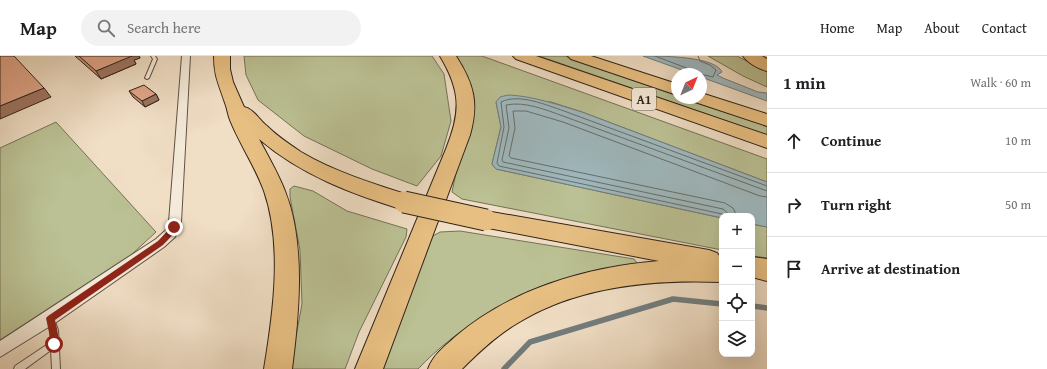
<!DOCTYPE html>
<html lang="en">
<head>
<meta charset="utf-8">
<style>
	:root { --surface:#fff; --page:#f2f2f2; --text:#202124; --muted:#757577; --line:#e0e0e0 }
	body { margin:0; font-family:"Gentium Book Plus",serif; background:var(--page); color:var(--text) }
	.controls { position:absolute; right:12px; bottom:12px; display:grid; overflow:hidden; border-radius:8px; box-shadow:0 4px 16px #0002 }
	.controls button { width:36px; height:36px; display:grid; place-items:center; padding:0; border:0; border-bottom:1px solid var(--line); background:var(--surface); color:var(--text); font:20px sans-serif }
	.compass { position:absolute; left:671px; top:12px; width:36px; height:36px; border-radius:50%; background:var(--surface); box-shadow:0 4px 16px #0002; rotate:43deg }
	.stop { position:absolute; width:12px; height:12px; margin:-9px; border:3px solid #8f2418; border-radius:50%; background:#fff }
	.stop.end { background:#8f2418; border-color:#fff; box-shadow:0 1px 4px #0008 }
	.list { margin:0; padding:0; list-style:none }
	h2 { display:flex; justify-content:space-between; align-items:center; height:52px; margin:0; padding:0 16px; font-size:17px }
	h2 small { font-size:13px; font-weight:400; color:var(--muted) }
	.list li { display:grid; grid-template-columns:26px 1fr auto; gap:12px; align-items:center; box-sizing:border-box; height:64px; padding:0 16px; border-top:1px solid var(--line) }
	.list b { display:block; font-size:15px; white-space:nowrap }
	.list em { font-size:13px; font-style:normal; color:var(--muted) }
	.icon { flex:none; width:22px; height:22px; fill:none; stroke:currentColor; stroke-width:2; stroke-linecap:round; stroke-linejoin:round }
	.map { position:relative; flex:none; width:767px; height:313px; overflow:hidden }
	header { display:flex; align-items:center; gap:24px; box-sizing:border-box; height:56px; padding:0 20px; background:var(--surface); border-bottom:1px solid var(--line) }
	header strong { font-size:19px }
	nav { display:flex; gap:22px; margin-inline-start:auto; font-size:14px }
	.search { width:280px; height:36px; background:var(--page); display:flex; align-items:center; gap:10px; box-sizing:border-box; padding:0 14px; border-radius:22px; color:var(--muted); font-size:15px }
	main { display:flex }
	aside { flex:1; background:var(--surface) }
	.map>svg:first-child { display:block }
	.green { fill:#bbc194; stroke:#747257 }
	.water { fill:#9fb9bf; stroke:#727d7d }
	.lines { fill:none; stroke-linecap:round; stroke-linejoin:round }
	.shore { stroke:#666e6c; stroke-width:1 }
	.stream { stroke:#727d7d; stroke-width:5.5 }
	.service-casing { stroke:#5e5245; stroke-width:2 }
	.minor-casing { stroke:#5e5245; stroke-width:2 }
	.motorway-casing { stroke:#2e231a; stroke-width:2 }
	.service { fill:#f5ead9; fill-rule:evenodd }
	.minor { fill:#f5ead9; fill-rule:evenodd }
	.motorway { fill:#e8bf82; fill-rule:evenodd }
	.motorway-bridge-casing { stroke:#2e231a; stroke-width:23; stroke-linecap:butt }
	.motorway-bridge { stroke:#e8bf82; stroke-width:21 }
	.wall { fill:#c28e76; stroke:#2e231a }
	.shaded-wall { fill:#9e7460; stroke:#2e231a }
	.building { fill:#e1a589; stroke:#2e231a }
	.route { fill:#8f2418 }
	.labels { text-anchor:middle; stroke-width:4; stroke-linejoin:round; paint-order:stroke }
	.shield { fill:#f5ead9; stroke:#6a5f53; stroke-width:1 }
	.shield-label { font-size:13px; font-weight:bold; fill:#2e231a }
</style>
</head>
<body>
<header>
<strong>Map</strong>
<div class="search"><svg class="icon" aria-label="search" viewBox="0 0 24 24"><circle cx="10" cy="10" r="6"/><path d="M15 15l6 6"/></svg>Search here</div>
<nav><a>Home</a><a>Map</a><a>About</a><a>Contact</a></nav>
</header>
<main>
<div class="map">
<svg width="767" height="313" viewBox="0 0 767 313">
	<rect width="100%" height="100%" fill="#f0dec5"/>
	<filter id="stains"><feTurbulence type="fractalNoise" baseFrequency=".005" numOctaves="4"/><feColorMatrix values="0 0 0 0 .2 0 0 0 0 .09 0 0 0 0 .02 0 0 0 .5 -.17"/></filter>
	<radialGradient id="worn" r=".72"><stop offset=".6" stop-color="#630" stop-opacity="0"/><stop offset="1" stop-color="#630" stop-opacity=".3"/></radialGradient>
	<path class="green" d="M244,0H432L444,18L451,65L441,100L417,130L372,113L304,80L258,44L246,19Z
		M454,0H482L767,103V126L582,56L551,46H496L501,71L492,108L496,113L722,162V194L462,143L452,136L456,117L473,66Z
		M539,0H565L677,38V42H688L767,69V79Z
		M708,0H737L767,16V31L743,20Z
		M56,66L156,176L131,199L0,284V92Z
		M294,130L313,135L347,155L407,173L406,181L359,276L345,313H290L302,248L300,194L290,141V133Z
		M752,168L767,171V202L752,200Z
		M460,175L634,203L637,207L634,211C612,215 583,217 562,224C508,242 457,272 418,313H378L431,181L440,176Z"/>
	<path class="water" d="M643,0C661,0 715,0 722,16L717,19L723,22L758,36L767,37V45L701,21V18H693Z
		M508,39C534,40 558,49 582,56L767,126V171L752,168V160H722V162L496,113L492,108L501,71L496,46L500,41Z"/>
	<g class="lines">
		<path class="shore" d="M655,0L689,13L692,18
			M698,0L700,5L710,9L716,14L713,21L700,18
			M725,160L722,158L499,110L497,107L504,71L501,46C519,37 546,49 564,55L767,130
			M731,160L723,153L503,106L502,104L509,72L506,49C525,45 546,54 563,60L767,135
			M737,160L733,152L725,147L511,102L509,100L515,72L513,55H526L563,66L760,140L767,141"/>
		<path class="stream" d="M752,250L767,252
			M504,313L530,286L673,243L722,248"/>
		<g class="service-casing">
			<path id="service" d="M151,0H155L157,3L149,22L147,23L145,22L153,3Z
				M50,259L53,260L58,274L60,313H52L51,294L25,313H14L15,310L51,286L50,274L46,262L47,260Z"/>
		</g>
		<g class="minor-casing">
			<path id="minor" d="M182,0H190L181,166L175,181L164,191L55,267L0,301V285L156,183L166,174L169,166Z"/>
		</g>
		<g class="motorway-casing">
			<path id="motorway" d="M214,0H230V13L233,26L244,51C254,53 259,64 267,70C277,80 289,88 301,96C335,116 374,128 412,140L415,146L412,152L404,154C352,138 301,119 259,83C268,100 278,117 285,135C306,187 299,259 292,313H264C273,258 283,190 264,135C255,110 240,89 230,64C228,59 227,52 225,47C219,28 214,21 214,0Z
				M440,0H456C474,28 479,47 470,79L383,313H355L446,93C461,56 461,35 440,0Z
				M513,0H536L767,79V92L516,3Z
				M568,0H591L677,28V39L571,3Z
				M743,0H762L767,3V15C759,13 748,7 743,0Z
				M701,37L767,58V70L695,46L692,42H701Z
				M486,155L709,194L717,197L722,204V226C652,223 576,230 516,268C496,280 479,296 462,313H428C433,299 444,291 455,281C511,233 586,211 659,205L478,170L475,164L478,158Z
				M752,201L767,203V225L752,221Z"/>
		</g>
		<use href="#service" class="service"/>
		<use href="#minor" class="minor"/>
		<use href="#motorway" class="motorway"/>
		<g class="motorway-bridge-casing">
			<path id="motorway-bridge" d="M404,146L486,164"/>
		</g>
		<use href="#motorway-bridge" class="motorway-bridge"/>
	</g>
	<path class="wall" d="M75,0H139L140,2L134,4L136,8L101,23Z
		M129,35L156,38L159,44L145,51L133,41Z"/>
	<path class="shaded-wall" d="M130,0H139L140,2L134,4L136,8L101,23L96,15Z
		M44,32L51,41L0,63V50Z
		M156,38L159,44L145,51L142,45Z"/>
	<path class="building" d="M0,0H14L44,32L0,50Z
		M79,0H132L96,15Z
		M144,29L156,38L142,45L129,35Z"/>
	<path class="route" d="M174,168L176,169C177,176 168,184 163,189L55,264C57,272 60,283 57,291H52L46,262L48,260L158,185Z"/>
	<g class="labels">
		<rect class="shield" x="632" y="32" width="24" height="22" rx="3"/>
		<g class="shield-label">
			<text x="644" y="48">Α1</text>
		</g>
	</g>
	<rect width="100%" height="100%" filter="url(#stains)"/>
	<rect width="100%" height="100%" fill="url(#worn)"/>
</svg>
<div class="controls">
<button>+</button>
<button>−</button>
<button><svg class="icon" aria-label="locate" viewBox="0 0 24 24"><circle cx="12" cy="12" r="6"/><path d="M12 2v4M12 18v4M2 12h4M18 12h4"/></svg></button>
<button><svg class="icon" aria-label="layers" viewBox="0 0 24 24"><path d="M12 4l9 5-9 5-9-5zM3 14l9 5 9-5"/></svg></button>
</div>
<svg class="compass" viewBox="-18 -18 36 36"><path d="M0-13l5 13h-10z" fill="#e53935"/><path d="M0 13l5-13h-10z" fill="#757577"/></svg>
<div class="stop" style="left:54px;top:288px"></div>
<div class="stop end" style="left:174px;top:171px"></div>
</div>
<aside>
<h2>1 min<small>Walk · 60 m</small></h2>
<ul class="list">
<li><svg class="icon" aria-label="ahead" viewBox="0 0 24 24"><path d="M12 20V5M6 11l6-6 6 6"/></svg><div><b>Continue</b></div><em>10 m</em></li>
<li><svg class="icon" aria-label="right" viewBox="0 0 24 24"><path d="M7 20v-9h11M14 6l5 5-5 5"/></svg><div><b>Turn right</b></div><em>50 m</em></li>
<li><svg class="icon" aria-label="arrive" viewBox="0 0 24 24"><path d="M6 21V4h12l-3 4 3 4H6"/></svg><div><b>Arrive at destination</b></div></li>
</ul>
</aside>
</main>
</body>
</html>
